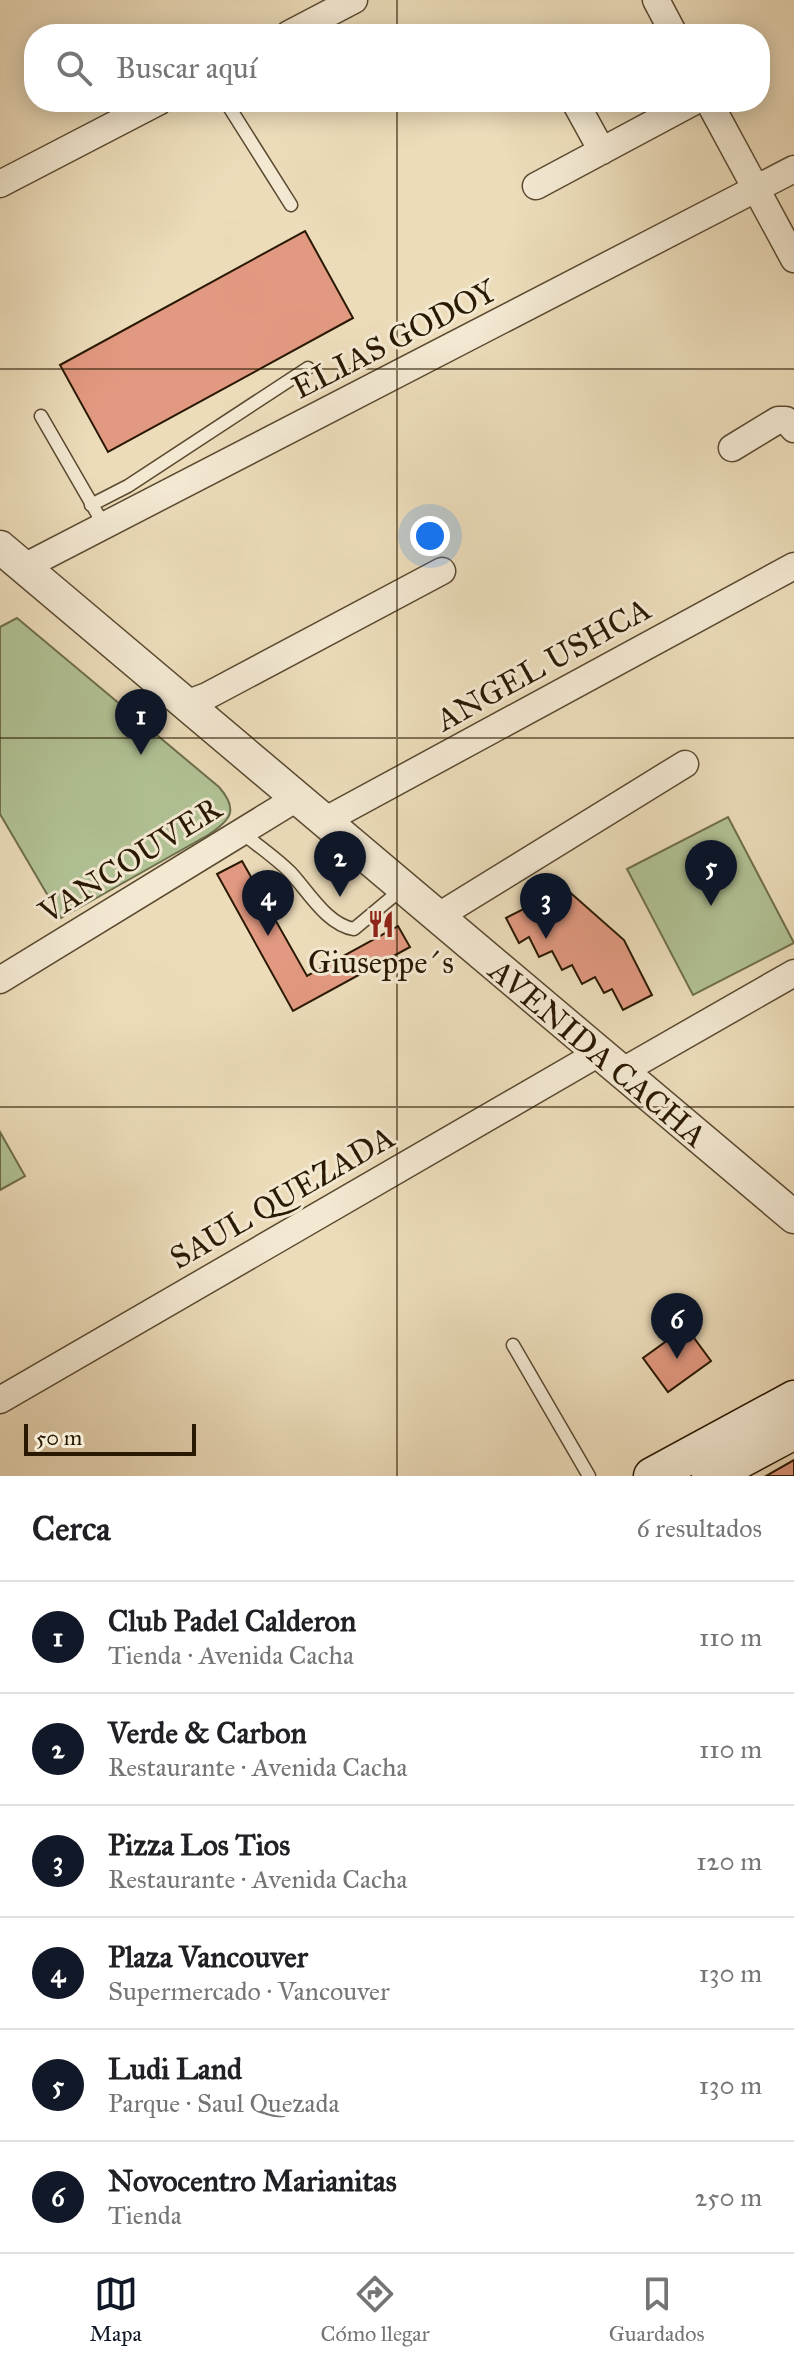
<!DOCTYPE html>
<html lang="es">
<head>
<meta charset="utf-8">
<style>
	:root { --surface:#fff; --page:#f2f2f2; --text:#202124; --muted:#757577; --line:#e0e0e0; --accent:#111827 }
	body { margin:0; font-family:"IM FELL Great Primer",serif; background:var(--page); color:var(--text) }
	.scale { position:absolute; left:24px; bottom:20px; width:172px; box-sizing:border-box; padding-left:8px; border:4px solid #2a1902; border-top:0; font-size:22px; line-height:28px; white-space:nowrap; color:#2a1902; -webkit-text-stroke:6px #f3e8d2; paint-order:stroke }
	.you { position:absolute; left:430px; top:536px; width:28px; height:28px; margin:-20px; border:6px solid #fff; border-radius:50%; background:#1a73e8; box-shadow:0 0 0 12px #1a73e833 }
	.badge { display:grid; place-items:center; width:52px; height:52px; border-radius:50%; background:var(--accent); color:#fff; font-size:26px; font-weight:700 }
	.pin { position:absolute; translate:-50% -66px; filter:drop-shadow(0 2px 4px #0008) }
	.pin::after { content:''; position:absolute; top:42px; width:28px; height:24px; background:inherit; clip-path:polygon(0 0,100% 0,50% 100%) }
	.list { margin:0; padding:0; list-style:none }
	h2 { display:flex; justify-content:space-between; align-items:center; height:104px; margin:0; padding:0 32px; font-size:34px }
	h2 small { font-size:26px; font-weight:400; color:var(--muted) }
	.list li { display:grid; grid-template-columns:52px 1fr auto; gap:24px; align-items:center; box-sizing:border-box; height:112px; padding:0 32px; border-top:2px solid var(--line) }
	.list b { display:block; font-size:30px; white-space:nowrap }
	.list p { margin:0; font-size:26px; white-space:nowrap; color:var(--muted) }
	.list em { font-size:26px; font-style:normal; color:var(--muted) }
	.icon { flex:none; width:44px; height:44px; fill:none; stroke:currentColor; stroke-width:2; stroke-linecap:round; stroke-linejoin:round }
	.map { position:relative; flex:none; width:794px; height:1476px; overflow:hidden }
	.search { position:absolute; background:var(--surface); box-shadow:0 4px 20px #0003; left:24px; right:24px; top:24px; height:88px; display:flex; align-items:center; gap:20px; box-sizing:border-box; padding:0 28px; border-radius:32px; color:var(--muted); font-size:30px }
	.sheet { height:776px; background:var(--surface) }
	nav { display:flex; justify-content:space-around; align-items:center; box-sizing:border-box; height:112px; border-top:2px solid var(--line); background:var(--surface); font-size:22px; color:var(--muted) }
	nav a { display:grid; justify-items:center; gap:4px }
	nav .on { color:var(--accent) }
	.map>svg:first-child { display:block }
	.green { fill:#b1c295; stroke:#6e6e4c; stroke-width:2 }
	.building { fill:#e29981; stroke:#2a1902; stroke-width:2 }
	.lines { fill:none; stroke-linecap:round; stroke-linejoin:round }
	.service-casing { stroke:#5a4a30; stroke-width:15 }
	.minor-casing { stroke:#5a4a30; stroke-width:29 }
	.tertiary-casing { stroke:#5a4a30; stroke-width:35 }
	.secondary-casing { stroke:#2a1902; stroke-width:39 }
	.service { stroke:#f3e8d2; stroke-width:12 }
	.minor { stroke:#f3e8d2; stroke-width:26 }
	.tertiary { stroke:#f3e8d2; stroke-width:32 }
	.secondary { stroke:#f3e8d2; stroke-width:36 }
	.grid { fill:none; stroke:#2a1902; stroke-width:2; stroke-opacity:0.55 }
	.labels { text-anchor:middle; stroke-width:6; stroke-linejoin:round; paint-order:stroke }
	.street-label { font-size:32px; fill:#2a1902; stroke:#f3e8d2 }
	.poi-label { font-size:32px; fill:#2a1902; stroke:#f3e8d2 }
</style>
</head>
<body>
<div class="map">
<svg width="794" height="1476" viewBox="0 0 794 1476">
	<rect width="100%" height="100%" fill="#ecdcba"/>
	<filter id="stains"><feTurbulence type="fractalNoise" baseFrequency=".0025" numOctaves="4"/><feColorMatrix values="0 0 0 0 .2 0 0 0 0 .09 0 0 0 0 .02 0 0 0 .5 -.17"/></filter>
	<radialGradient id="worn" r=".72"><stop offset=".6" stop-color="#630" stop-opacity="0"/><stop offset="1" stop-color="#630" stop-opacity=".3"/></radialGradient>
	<path class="green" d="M17,618L219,787C239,810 231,820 208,835L61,918L0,814V627Z
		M728,817L794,943L693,995L627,869Z
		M0,1132L25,1176L0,1190Z"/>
	<path class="building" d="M305,231L353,318L108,452L60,365Z
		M242,861L307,976L398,926L410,947L293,1011L217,874Z
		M565,888L624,940L652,995L623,1010L612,989L604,993L595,977L582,984L572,965L562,970L552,951L539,957L529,937L519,943L506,918Z
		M686,1327L711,1361L668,1392L643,1358Z
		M794,1460V1476H766Z"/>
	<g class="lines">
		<g class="service-casing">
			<path id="service" d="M226,102L291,205
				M41,416L105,527
				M91,505L128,486L308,368
				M241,832C257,845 275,857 290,872C308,891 327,925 354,929L403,888
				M513,1345L589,1476"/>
		</g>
		<g class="minor-casing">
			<path id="minor" d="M656,0L674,34
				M289,34L354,0
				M575,102L602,151
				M709,102L794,259
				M0,184L158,102
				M536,186L693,102
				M732,448L778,420H786L794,429
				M24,567L794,169
				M186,704L207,696L442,571
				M324,821L794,566
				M437,917L685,764
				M0,980L297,798
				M621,1072L794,973
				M0,1400L599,1053"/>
		</g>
		<g class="tertiary-casing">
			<path id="tertiary" d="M0,547L794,1217"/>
		</g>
		<g class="secondary-casing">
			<path id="secondary" d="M652,1476L794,1399
				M710,1476L794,1431"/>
		</g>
		<use href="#service" class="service"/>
		<use href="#minor" class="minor"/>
		<use href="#tertiary" class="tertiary"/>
		<use href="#secondary" class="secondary"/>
	</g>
	<path class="grid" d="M397,0V34M397,102V1476M0,369H794M0,738H794M0,1107H794"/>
	<defs>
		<g id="restaurant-bare" transform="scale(2.16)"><path d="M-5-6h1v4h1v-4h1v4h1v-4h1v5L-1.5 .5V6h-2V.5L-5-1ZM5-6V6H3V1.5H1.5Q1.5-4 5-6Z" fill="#8f2418" stroke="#f3e8d2" stroke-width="2.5" paint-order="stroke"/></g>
	</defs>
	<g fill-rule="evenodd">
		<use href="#restaurant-bare" x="381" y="924"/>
	</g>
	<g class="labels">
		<g class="street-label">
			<text transform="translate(394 339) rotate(-27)" y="11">ELIAS GODOY</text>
			<text transform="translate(543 664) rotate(-29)" y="11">ANGEL USHCA</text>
			<text transform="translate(130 860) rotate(-32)" y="11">VANCOUVER</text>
			<text transform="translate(598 1053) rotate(40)" y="11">AVENIDA CACHA</text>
			<text transform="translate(282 1197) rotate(-30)" y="11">SAUL QUEZADA</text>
		</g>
		<g class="poi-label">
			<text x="381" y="973">Giuseppe´s</text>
		</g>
	</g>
	<rect width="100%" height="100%" filter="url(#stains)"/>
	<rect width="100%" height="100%" fill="url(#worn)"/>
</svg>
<div class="scale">50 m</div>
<div class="you"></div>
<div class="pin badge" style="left:141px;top:755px">1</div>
<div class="pin badge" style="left:340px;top:897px">2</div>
<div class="pin badge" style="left:546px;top:939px">3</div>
<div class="pin badge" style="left:268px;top:936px">4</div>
<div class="pin badge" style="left:711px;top:906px">5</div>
<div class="pin badge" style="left:677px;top:1359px">6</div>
<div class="search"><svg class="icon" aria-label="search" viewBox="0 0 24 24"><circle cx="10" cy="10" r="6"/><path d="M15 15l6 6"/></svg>Buscar aquí</div>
</div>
<section class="sheet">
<h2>Cerca<small>6 resultados</small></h2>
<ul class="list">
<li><span class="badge">1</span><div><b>Club Padel Calderon</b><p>Tienda · Avenida Cacha</p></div><em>110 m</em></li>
<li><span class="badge">2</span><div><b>Verde &amp; Carbon</b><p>Restaurante · Avenida Cacha</p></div><em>110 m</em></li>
<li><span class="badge">3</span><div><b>Pizza Los Tios</b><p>Restaurante · Avenida Cacha</p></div><em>120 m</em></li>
<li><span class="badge">4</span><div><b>Plaza Vancouver</b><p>Supermercado · Vancouver</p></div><em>130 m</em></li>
<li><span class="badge">5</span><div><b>Ludi Land</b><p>Parque · Saul Quezada</p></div><em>130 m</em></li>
<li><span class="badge">6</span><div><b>Novocentro Marianitas</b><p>Tienda</p></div><em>250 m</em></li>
</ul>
</section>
<nav>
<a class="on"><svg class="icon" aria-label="map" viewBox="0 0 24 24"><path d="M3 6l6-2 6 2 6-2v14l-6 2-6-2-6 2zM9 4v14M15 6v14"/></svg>Mapa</a>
<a><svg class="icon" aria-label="directions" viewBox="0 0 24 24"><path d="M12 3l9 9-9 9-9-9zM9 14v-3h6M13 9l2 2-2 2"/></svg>Cómo llegar</a>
<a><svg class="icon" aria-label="saved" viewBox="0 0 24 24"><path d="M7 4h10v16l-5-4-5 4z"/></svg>Guardados</a>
</nav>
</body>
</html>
